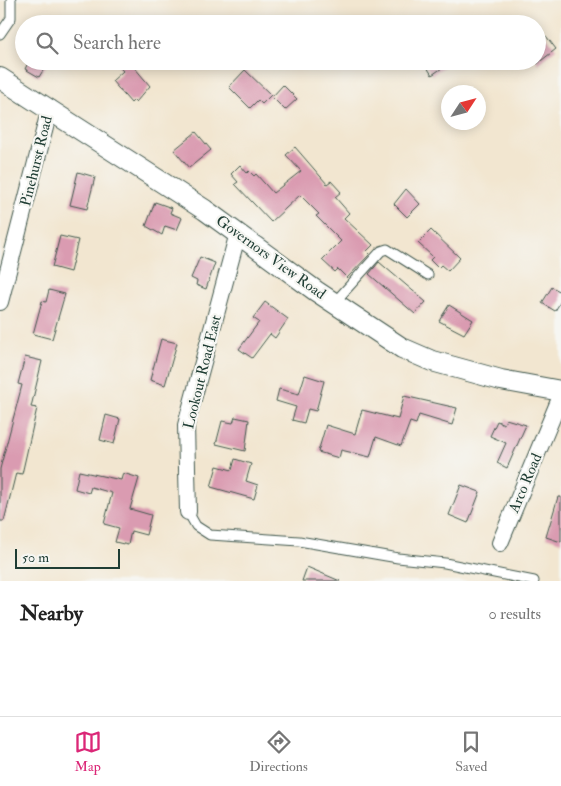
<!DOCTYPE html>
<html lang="en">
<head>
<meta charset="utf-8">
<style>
	:root { --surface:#fff; --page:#f2f2f2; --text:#222; --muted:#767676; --line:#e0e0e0; --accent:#db2777 }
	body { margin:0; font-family:"IM FELL Double Pica",serif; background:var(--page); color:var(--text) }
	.compass { position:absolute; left:441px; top:85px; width:45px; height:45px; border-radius:50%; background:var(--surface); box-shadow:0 2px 12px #0003; rotate:54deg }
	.scale { position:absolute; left:15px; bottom:12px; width:105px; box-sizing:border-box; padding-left:5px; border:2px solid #1f3d34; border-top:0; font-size:14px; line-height:18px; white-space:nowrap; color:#1f3d34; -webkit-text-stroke:4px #f6f6f2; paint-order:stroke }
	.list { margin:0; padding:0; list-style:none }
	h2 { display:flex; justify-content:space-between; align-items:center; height:65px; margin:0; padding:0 20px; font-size:21px }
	h2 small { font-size:16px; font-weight:400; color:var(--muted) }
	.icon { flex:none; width:28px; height:28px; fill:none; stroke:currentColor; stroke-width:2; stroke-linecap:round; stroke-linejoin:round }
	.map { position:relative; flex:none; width:561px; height:581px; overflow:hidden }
	.search { position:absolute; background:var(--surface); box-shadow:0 2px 12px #0003; left:15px; right:15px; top:15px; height:55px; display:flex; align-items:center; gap:12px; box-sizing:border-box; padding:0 18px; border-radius:28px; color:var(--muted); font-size:19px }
	.sheet { height:135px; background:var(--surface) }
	nav { display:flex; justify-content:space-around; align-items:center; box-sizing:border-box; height:70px; border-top:1px solid var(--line); background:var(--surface); font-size:14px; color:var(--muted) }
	nav a { display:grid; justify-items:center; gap:2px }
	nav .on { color:var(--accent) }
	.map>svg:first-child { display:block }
	.building { fill:#da9bb1 }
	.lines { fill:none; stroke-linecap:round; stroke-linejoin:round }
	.service-casing { stroke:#3f564b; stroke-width:11 }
	.minor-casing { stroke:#3f564b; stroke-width:18 }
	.tertiary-casing { stroke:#3f564b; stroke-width:22 }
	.service { stroke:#fff; stroke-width:9 }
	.minor { stroke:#fff; stroke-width:16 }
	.tertiary { stroke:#fff; stroke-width:20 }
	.labels { text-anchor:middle; stroke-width:4.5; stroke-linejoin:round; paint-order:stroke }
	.street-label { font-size:15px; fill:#1f3d34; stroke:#f6f6f2 }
</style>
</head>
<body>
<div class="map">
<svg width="561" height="581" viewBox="0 0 561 581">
	<rect width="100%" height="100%" fill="#f6f6f2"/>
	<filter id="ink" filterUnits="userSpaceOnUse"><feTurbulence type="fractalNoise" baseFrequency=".02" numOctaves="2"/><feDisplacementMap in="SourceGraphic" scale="10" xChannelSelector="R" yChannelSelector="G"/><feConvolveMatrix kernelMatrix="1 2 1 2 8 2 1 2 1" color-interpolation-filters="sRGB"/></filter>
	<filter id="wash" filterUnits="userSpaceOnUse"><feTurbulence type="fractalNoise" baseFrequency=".0096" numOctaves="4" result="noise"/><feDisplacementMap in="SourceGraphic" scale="20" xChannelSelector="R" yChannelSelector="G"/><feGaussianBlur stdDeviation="1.12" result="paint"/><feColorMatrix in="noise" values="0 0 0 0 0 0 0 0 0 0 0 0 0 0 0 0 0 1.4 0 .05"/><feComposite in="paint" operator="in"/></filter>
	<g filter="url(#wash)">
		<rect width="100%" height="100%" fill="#f2e6d0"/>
		<g id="blocks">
			<path class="building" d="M546,36L556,49L537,64V43Z
				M29,61H49L39,77L25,69Z
				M114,61H129L150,86L136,102L134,100L131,103L112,81L123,71Z
				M423,61H452L432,75Z
				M245,70L271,95L262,104L258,100L250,108L229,87Z
				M283,85L297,99L285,110L272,97Z
				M196,132L211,150L189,168L174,150Z
				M295,147L327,184L331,181L341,192L335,197L349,213L344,218L373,245L367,251L370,254L347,278L338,269L335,272L322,260L341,241L316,216L319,214L300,195L271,222L235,184L238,182L231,174L240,165L247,173L249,171L254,176L256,174L273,193L301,171L286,155Z
				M78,172L95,177L87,209L70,205Z
				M406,189L420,204L407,217L394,204Z
				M155,202L172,208L170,213L182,218L177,230L165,226L162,235L146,226Z
				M431,230L460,258L448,271L441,265L438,268L430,260L433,257L418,243Z
				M60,236L78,240L70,272L52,267Z
				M200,257L215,263L206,289L196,285L197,281L191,278Z
				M379,262L426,302L415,314L369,274Z
				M552,287L561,292V301L555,311L542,303Z
				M49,290L65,294L52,339L33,334L42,301L46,302Z
				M265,302L288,319L275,338L270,334L252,358L239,349L259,322L253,318Z
				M449,305L473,320L464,334L439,321Z
				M161,339L177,343L165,385L150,380Z
				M25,357L42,361L31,407L37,408L22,474L16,473L4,521H0V469L22,385L18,384Z
				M305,375L324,381L316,411L308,409L304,423L292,420L296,407L276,401L279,389L299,394Z
				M404,396L457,408L452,425L419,415L416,424L410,422L401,446L376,437L370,457L341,450L339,458L318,452L326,425L355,434L362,410L398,419Z
				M106,415L120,419L114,444L100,440Z
				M235,417L249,420L245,451L216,444L222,421L233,423Z
				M506,419L526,425L507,468L497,463L506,443L490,436L497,421L504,424Z
				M235,459L251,464L246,481L258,485L254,499L211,487L217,466L232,470Z
				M79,471L121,480L123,473L139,478L130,509L151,515L146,535L131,531L128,545L115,542L119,528L104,524L112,493L91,487L89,493L75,489Z
				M461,485L480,492L468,523L449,515Z
				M558,497H561V542L546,537Z
				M307,567L340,581H302Z"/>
		</g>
	</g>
	<g filter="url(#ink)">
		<use href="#blocks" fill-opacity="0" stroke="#3f564b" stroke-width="1"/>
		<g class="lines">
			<g class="service-casing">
				<path id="service" d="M0,34L11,18V0
					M334,303L381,251L387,249L428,275
					M188,512L196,526L210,535L299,541L398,558L445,563L534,581"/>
			</g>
			<g class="minor-casing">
				<path id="minor" d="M0,302L50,108
					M188,512L186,425L238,233
					M500,543L561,396"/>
			</g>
			<g class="tertiary-casing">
				<path id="tertiary" d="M0,78L205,210L316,291L402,348L432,361L501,380L561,391"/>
			</g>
			<use href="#service" class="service"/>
			<use href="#minor" class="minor"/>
			<use href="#tertiary" class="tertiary"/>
		</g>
	</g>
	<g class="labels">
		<g class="street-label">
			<text transform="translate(36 161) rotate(-76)" y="5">Pinehurst Road</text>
			<text transform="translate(271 257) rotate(36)" y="5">Governors View Road</text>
			<text transform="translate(202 372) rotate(-76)" y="5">Lookout Road East</text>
			<text transform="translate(525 483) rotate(-67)" y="5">Arco Road</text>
		</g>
	</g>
</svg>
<svg class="compass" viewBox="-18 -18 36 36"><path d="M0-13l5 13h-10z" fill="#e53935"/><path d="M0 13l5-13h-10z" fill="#767676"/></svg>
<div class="scale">50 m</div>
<div class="search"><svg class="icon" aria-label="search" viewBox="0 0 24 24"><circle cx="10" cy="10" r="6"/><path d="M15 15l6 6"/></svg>Search here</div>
</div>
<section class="sheet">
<h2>Nearby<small>0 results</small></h2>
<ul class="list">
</ul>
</section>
<nav>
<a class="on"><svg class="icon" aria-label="map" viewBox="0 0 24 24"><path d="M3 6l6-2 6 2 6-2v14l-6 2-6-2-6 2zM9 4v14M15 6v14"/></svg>Map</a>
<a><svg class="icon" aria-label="directions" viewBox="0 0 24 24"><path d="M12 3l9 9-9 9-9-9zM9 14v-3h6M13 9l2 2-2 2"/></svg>Directions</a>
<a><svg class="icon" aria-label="saved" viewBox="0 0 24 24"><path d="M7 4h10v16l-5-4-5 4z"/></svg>Saved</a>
</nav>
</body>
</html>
